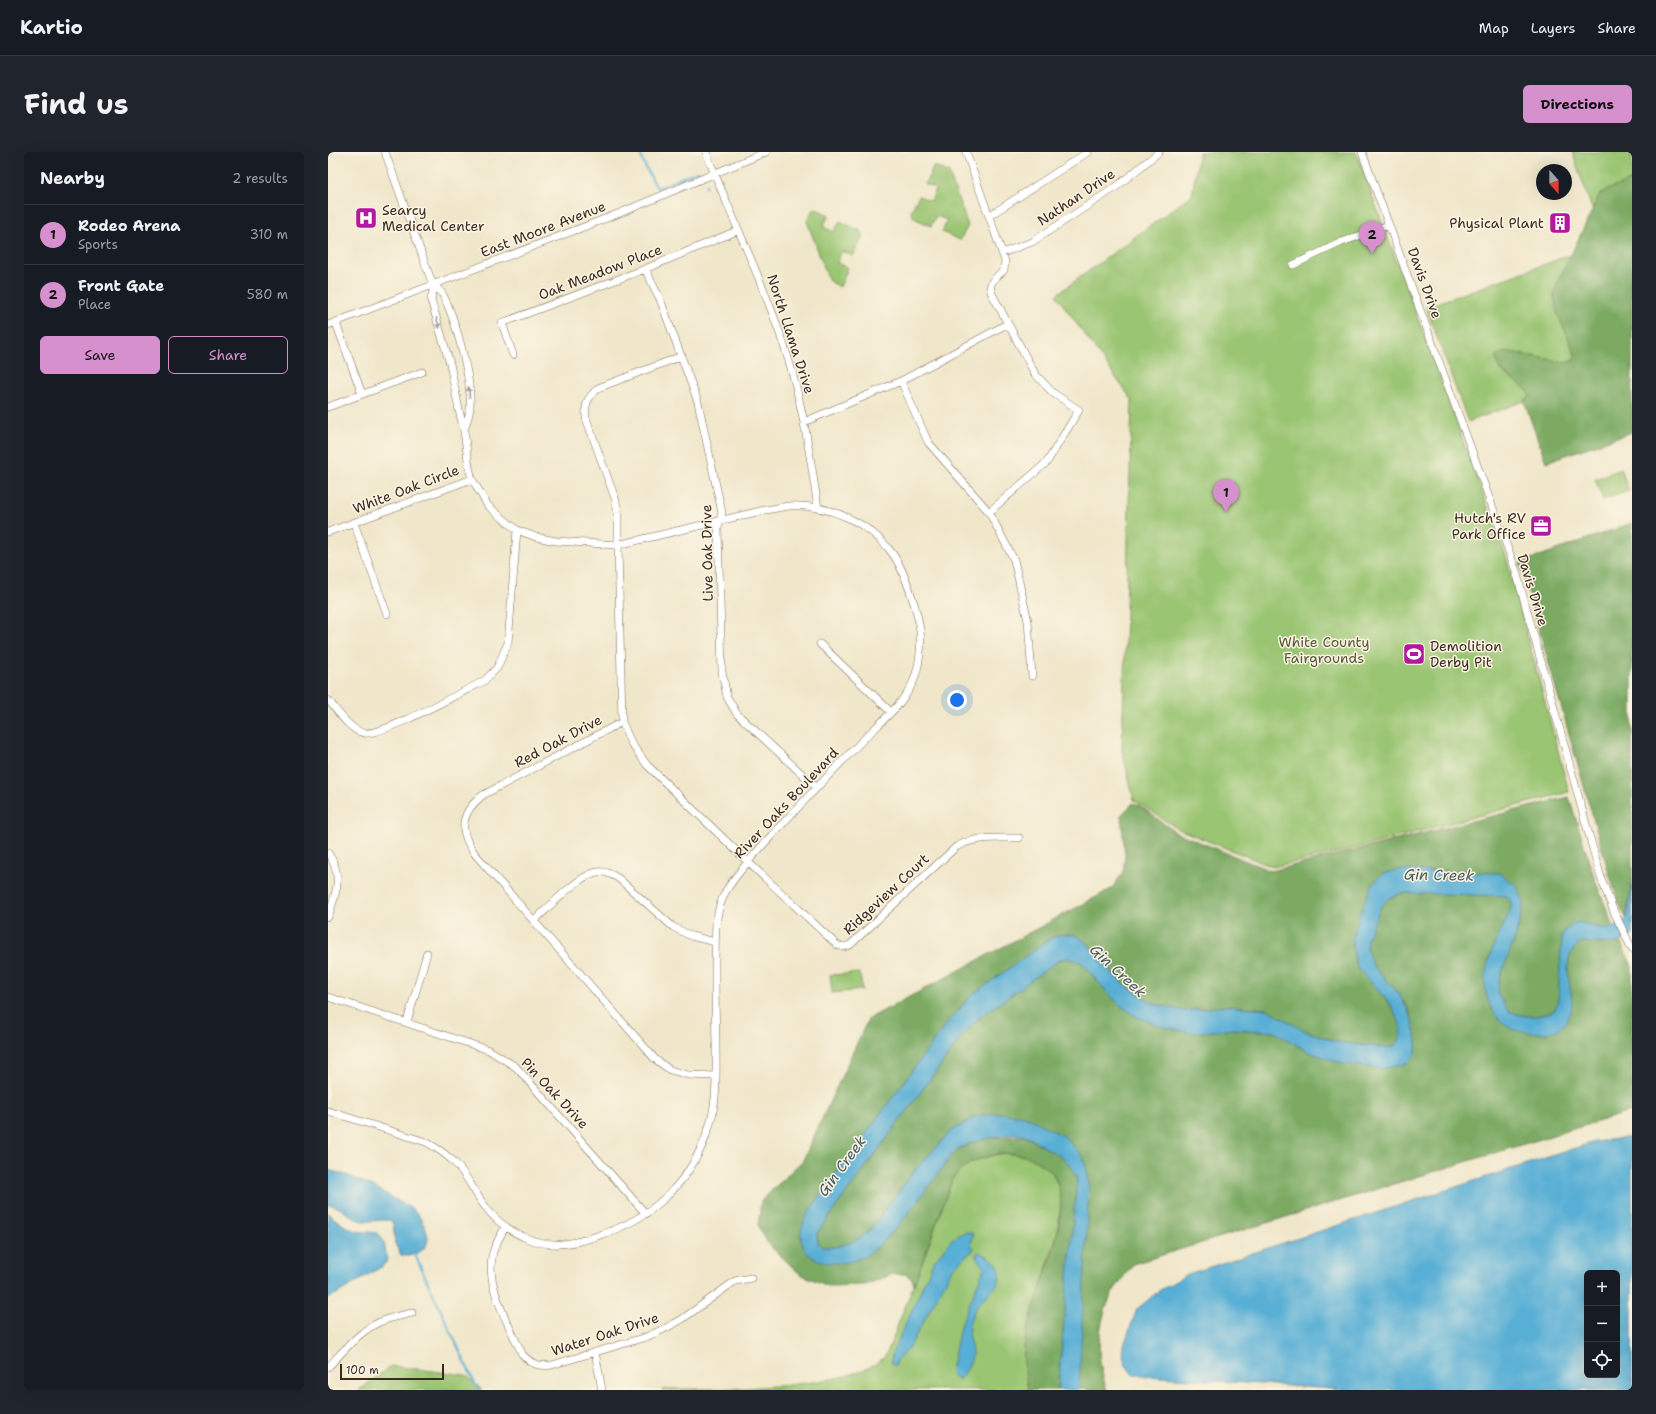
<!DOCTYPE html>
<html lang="en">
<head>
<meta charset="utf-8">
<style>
	:root { --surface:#171b24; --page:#20242c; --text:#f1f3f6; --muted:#9ea1a6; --line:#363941; --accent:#d690ce }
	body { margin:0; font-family:"Shantell Sans",sans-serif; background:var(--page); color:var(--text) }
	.controls { position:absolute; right:12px; bottom:12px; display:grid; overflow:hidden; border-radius:6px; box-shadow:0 4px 16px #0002 }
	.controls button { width:36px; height:36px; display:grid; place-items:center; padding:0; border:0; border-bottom:1px solid var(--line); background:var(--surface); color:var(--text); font:20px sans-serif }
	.compass { position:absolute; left:1208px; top:12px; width:36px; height:36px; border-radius:50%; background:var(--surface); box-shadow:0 4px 16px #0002; rotate:159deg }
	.scale { position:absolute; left:12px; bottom:10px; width:104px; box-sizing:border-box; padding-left:4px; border:2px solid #3b2a1e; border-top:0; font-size:11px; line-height:14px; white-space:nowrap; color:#3b2a1e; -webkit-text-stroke:3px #fcf5e5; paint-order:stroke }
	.you { position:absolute; left:629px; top:548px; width:14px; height:14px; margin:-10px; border:3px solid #fff; border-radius:50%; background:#1a73e8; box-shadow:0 0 0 6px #1a73e833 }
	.badge { display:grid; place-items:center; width:26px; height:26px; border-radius:50%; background:var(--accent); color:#111; font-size:13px; font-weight:700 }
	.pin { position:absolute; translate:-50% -33px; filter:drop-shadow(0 1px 2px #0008) }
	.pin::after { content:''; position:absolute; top:21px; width:14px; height:12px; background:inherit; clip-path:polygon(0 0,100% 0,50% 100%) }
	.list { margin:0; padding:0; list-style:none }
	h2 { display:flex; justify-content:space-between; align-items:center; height:52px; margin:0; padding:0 16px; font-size:17px }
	h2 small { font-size:13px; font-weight:400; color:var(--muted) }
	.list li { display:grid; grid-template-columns:26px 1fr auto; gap:12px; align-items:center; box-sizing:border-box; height:60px; padding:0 16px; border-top:1px solid var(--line) }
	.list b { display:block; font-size:15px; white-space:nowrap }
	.list p { margin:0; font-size:13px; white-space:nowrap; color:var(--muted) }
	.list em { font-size:13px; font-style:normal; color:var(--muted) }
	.actions { display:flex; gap:8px; padding:12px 16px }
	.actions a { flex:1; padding:9px 0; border:1px solid var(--accent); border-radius:6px; text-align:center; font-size:14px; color:var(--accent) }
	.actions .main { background:var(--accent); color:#111 }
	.icon { flex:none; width:22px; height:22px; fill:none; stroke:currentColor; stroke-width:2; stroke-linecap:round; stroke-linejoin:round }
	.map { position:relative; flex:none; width:1304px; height:1238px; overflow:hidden; border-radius:6px }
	header { display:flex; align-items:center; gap:24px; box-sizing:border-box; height:56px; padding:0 20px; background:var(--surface); border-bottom:1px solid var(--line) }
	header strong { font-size:19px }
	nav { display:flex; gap:22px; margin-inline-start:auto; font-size:14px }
	.intro { display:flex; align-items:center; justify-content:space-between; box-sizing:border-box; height:96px; padding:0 24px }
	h1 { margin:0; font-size:28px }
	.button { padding:10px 18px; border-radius:6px; background:var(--accent); color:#111; font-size:14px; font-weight:700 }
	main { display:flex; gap:24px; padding:0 24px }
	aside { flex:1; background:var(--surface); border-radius:6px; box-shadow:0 4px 16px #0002 }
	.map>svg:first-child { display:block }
	.green { fill:#9ac572; stroke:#6a7848 }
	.forest { fill:#7baa64; stroke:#5b6a41 }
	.water { fill:#59afd5; stroke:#4a6c7a; fill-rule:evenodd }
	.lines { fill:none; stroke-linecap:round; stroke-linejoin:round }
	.stream { stroke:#59afd5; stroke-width:2 }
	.minor-casing { stroke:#7a6c5a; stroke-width:8 }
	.minor { stroke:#fff; stroke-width:7 }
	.oneway { fill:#a79f9a }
	.labels { text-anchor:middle; stroke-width:3; stroke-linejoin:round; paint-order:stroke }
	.street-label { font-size:14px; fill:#3b2a1e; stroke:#fcf5e5 }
	.poi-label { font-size:14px; fill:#3b2a1e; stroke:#fcf5e5; text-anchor:start }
	.park-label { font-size:14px; fill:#585837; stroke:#fcf5e5 }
	.water-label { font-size:15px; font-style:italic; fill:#46595e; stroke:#fcf5e5 }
</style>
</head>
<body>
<header>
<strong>Kartio</strong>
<nav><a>Map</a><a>Layers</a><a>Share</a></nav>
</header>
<div class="intro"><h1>Find us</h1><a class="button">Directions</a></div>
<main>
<aside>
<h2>Nearby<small>2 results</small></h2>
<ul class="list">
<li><span class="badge">1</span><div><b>Rodeo Arena</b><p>Sports</p></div><em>310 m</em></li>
<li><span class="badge">2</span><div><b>Front Gate</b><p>Place</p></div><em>580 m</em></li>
</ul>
<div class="actions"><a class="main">Save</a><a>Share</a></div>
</aside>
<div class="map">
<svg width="1304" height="1238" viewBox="0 0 1304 1238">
	<rect width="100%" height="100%" fill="#fcf5e5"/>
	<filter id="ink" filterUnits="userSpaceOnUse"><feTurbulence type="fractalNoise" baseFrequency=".025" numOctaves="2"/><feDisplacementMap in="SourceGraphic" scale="8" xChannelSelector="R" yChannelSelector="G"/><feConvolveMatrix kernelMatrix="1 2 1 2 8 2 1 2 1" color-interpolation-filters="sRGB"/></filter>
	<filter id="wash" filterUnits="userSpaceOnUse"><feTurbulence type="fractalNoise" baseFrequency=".012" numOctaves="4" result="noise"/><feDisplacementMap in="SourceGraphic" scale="16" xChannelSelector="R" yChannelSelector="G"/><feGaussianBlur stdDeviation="0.9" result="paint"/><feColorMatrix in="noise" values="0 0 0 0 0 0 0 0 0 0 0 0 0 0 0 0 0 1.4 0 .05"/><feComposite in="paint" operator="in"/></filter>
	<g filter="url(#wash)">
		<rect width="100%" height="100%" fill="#f0e7ca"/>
		<path class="green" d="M871,0H1028L1178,404L1241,640L1016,699L945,715L850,677L806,648L794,598L804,248L728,143L864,43Z
			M1244,0H1304V28L1277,39L1271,44L1264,57Z
			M606,14L621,21L640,74L632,88L614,80L619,68L608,64L603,74L586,66L583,59L591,44L603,49L608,37L597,32Z
			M486,56L501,63L495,75L506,80L512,69L533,79L535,84L525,104L514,99L509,111L520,116L512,135L501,129L479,69Z
			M1245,102L1229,132V160L1245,197L1247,203L1246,208L1236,210L1182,200L1174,201L1168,205C1169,227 1198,227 1202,245L1196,249L1140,270L1098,155Z
			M1293,317L1301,339L1275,348L1267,327Z
			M532,821L534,838L504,841L502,823Z
			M676,1001L702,1005L725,1021L734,1044L729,1082L702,1169L696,1196L697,1217L700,1238H334L343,1237C389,1237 529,1238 557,1204C563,1194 569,1174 574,1162C592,1118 608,1073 624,1028C641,1007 651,1007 676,1001Z
			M63,1214L138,1223L154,1238H31Z"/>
		<path class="forest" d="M1304,28V280L1218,310L1196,249L1202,245L1201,241C1191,228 1169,223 1168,205L1174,201L1182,200L1236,210H1242L1246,208L1247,203L1245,197L1229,160L1226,144L1229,132L1271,44L1277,39Z
			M1304,371V728L1298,766L1293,756L1282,725L1192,411Z
			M1241,645L1267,728L1286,775L1278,777L1250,770L1234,784L1230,850L1226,859C1207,866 1199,866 1180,859L1170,842L1171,828L1188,783L1196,751L1171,721L1069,718L1054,722L1029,815C1042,830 1077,862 1073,884C1073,886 1070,890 1069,892L1059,896L1009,890L975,878L939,857L898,854L856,859L826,852L798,834L776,813L759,791L723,786L644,843L630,858L481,1059C473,1075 468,1090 483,1104L557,1089L629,998L656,986L696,984L738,1007L747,1019L749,1027L730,1238H700C698,1224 694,1209 696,1196C700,1149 752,1065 725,1022C723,1018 715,1014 711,1011C700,1003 684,1000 670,1002C647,1008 639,1009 624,1028L586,1133L584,1127L577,1122H565L537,1133L500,1134L472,1122L440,1092L430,1074L433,1049L475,1008L540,867L783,737L795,721L797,703L793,663L805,651L811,653L847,680L943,719Z
			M1076,741L1178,743L1183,750V757L1160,808L1164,857L1219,882L1244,844C1240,830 1235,795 1255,790C1267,788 1281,791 1293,791L1304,814V959L805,1112C799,1121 791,1130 785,1140C769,1170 767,1206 779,1238L750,1237L761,1031L759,1017L671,961L649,964L622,980L586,1019L541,1079L528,1089L507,1095H494L489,1090V1081L637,880L651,866L731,808L740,806L753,810L779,840L807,864L863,881L905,877L946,880L983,901L1016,912H1078C1079,903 1085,870 1083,864C1075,835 1033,819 1039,787C1040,781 1044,774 1047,767C1054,749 1058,746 1076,741Z"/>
		<path class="water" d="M1069,718L1171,721L1189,734L1196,751L1188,783L1171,828L1170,842L1180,859C1199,866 1207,866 1226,859L1230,850L1234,784L1238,776L1250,770C1271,775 1280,782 1299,766L1304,728V784C1292,794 1278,791 1263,791C1261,791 1257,790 1254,790C1252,791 1249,794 1247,796C1239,802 1239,821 1241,830C1244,849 1249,864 1230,877C1219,884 1204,880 1192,879C1183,878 1172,870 1167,862C1143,827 1168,791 1183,757V750L1178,744L1076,741L1062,745L1052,756L1039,787V798L1045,814L1071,842L1083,864L1089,889L1088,902L1078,912L1053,917L1016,912L983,901L946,880L905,877L863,881L834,875L807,864L791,852L779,840L753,810L740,806L731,808L651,866L637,880L489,1081V1090L494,1095H507L528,1089L541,1079L586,1019L622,980L649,964L671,961L697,964L737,985L753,1003L759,1017L761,1031L751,1238H730V1236L749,1027C744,1008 728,1002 713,993C708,990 702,986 697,984C682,979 643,989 630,997C622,1002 616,1014 611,1021C589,1048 568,1083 539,1103C518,1116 475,1116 473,1085C472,1075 477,1067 481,1059L620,870L644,843L723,786L732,783H748L759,791L776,813L798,834L826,852L856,859L898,854L939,857L975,878L1009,890L1059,896L1069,892L1073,884L1072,872L1063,853L1029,815L1026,802L1024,788L1031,764L1044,733L1054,722Z
			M1304,985V1238H1017L805,1223L797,1212L794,1198L809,1157L832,1138L860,1122L1266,990ZM1259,1121H1289V1223H1259Z
			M0,1018C29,1025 45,1034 70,1049C76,1053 84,1055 88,1060C93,1066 99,1078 100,1085C101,1098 84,1107 73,1103L67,1092L65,1072L63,1069C52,1066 38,1072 28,1067C19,1063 11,1052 0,1053Z
			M0,1061C8,1068 19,1077 29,1079C35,1081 42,1079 48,1081C57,1084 58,1101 59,1109L55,1114L0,1147Z
			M637,1080L644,1081L645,1084L643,1092L646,1096L644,1100L639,1103L625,1116L582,1194L569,1209L568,1213H565L563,1210L564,1202L606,1109L624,1087Z
			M650,1100C660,1104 673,1110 672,1123C672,1139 652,1145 646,1159C643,1166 639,1178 641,1186C642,1192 645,1198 644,1204C642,1214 636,1221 631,1228L626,1226L623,1219L632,1175L656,1116L648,1102Z"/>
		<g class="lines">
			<path class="stream" d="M311,0L318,16L329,36L370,19L373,23
				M378,33V35
				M87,1103L150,1238"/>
		</g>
	</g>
	<g filter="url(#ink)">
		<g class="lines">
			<g class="minor-casing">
				<path id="minor" d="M57,0L103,128C106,135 113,138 116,145C128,169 144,228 142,255C142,262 138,271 136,279
					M378,0C406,72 441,141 463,216C476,262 483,309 490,356
					M638,0L677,109L676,118C669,125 660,129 663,140L707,222L725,241L751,258L719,310L661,360
					M1034,0L1188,419L1273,726L1286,760L1304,797
					M661,64L760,0
					M674,101L704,90L788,35L831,0
					M965,113L1014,90L1061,73
					M317,117L332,147L370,250L394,361L390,376L394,520L399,545L409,562L488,635
					M8,171L34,242
					M0,173L292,61L438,0
					M185,203L174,171L317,117L411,78
					M354,204L270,236C259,247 257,250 258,266L288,349L290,365V393L294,570L303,591L319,613L420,710L509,793L516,795L522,793L628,695C648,684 669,686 691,686
					M573,229L600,290L661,360L686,408L700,469L704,524
					M0,255L94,220
					M476,270L573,229L679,172
					M26,371L59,462
					M0,380L144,327
					M492,492L563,560
					M0,548C9,558 22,579 36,581C55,584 135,539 156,529L169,516L180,491L189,378
					M294,570L155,643C132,661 130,679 147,702L327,907L342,918L360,923L388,924
					M0,701C16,724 8,741 0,765
					M206,769C221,755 251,723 269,720C277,719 283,722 290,726L345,775L363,784L387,790
					M0,845L161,898L188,915L318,1062
					M79,870L99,801
					M0,959L98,990C109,996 118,1002 127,1011C139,1023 146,1040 156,1053C166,1067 180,1078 196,1085C225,1099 255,1090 283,1079C329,1062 365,1025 380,978C390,951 388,920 388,891C387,851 386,811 388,771C390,760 392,749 398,739C410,719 428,701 444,683C475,650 506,617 538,585C556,567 581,547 588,522C596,493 593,472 584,445C579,430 573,413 564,401C541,370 500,352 461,354C453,355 445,357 437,358L290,393L228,389L208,385L189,378L160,354L144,327L141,315L136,279L131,258L122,212L103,148L106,134
					M177,1075C173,1083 168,1091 165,1100C156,1133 181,1172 194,1202C203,1212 210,1215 224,1213L318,1185L336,1177L353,1168L407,1129L423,1126
					M267,1200L274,1238
					M0,1215C17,1198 33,1176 57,1168C66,1165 75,1163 84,1161"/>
			</g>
			<use href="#minor" class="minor"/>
		</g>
		<defs><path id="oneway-solid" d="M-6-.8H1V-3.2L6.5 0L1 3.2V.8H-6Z"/></defs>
		<g class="oneway">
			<use href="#oneway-solid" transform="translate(110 171) rotate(72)"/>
			<use href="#oneway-solid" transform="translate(141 240) rotate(-96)"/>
		</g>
	</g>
	<defs>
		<g id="hospital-square" transform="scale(1.15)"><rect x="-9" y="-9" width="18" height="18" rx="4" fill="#b5179e" stroke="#fcf5e5"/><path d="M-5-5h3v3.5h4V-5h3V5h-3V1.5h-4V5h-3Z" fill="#fff"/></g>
		<g id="building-square" transform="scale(1.15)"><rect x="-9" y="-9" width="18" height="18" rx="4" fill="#b5179e" stroke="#fcf5e5"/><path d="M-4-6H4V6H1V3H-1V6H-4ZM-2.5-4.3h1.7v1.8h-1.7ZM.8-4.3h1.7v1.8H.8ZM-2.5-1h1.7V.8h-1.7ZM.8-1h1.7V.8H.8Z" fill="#fff"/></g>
		<g id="office-square" transform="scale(1.15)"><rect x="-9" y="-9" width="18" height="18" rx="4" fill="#b5179e" stroke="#fcf5e5"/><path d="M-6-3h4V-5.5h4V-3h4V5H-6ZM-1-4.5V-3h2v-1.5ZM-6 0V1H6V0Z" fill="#fff"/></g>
		<g id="stadium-square" transform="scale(1.15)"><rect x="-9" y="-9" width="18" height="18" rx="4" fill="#b5179e" stroke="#fcf5e5"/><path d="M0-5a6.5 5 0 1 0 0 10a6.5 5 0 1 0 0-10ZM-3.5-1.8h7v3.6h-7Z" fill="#fff"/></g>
	</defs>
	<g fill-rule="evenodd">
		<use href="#hospital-square" x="38" y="66"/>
		<use href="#building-square" x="1232" y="71"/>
		<use href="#office-square" x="1213" y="374"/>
		<use href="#stadium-square" x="1086" y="502"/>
	</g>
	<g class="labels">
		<g class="street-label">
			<text transform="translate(748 45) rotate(-34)" y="5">Nathan Drive</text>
			<text transform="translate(215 77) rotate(-21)" y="5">East Moore Avenue</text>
			<text transform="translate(272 120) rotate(-21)" y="5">Oak Meadow Place</text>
			<text transform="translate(1097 131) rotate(70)" y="5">Davis Drive</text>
			<text transform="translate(463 182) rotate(72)" y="5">North Llama Drive</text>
			<text transform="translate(78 337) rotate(-21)" y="5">White Oak Circle</text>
			<text transform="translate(379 401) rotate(-91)" y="5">Live Oak Drive</text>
			<text transform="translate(1205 438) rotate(73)" y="5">Davis Drive</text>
			<text transform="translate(230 589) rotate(-28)" y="5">Red Oak Drive</text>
			<text transform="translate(458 651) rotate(-47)" y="5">River Oaks Boulevard</text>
			<text transform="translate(558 742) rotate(-43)" y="5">Ridgeview Court</text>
			<text transform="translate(227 941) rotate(47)" y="5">Pin Oak Drive</text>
			<text transform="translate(277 1182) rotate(-18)" y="5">Water Oak Drive</text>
		</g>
		<g class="poi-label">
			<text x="54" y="63">Searcy<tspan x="54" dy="16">Medical Center</tspan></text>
			<text x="1216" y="76" text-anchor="end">Physical Plant</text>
			<text x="1198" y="371" text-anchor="end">Hutch's RV<tspan x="1198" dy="16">Park Office</tspan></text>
			<text x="1102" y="499">Demolition<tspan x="1102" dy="16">Derby Pit</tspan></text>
		</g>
		<g class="park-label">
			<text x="996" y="495">White County<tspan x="996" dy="16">Fairgrounds</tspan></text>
		</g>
		<g class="water-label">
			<text transform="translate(1111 723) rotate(1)" y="5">Gin Creek</text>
			<text transform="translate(790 819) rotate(43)" y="5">Gin Creek</text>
			<text transform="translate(514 1014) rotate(-54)" y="5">Gin Creek</text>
		</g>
	</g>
</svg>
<div class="controls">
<button>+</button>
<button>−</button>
<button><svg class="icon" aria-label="locate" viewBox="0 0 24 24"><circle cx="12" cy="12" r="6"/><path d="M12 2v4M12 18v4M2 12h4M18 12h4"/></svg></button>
</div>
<svg class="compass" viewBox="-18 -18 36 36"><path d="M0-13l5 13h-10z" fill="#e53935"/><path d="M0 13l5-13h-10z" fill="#9ea1a6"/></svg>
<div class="scale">100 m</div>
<div class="you"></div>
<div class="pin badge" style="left:898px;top:360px">1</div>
<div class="pin badge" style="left:1044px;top:102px">2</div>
</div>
</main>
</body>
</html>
